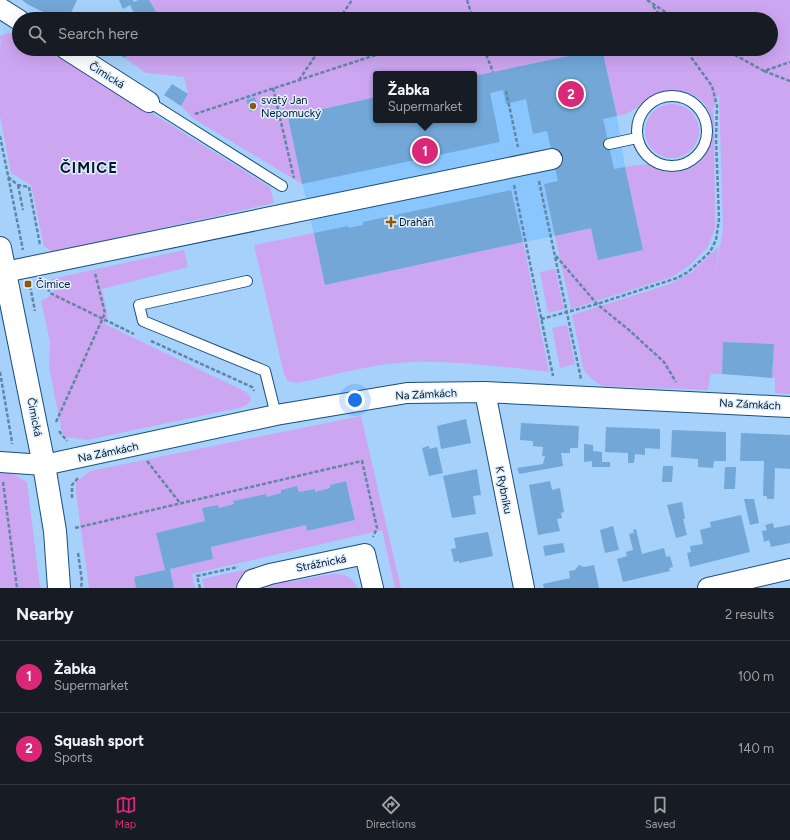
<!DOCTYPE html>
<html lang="en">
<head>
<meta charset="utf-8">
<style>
	:root { --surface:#171b24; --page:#20242c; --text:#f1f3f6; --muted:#9ea1a6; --line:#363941; --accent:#db2777 }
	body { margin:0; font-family:Figtree,sans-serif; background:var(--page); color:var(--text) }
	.you { position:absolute; left:355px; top:400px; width:14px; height:14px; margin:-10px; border:3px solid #fff; border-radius:50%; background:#1a73e8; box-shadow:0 0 0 6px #1a73e833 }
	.badge { display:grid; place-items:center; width:26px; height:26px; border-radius:50%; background:var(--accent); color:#fff; font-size:13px; font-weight:700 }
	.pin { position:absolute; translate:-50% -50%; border:2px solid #fff; box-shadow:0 1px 4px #0006 }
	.popup { position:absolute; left:373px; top:71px; width:104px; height:52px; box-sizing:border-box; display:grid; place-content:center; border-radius:4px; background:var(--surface); filter:drop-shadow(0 1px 3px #0005); font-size:13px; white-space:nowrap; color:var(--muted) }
	.popup b { font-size:15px; color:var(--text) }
	.popup::after { content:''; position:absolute; left:50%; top:100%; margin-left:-8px; border:8px solid transparent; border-top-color:var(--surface) }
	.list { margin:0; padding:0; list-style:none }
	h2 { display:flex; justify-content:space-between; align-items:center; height:52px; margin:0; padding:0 16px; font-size:17px }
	h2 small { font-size:13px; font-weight:400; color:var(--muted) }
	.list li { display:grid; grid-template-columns:26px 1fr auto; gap:12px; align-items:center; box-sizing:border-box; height:72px; padding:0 16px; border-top:1px solid var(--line) }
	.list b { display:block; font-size:15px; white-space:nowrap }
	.list p { margin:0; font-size:13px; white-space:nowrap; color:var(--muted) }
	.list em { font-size:13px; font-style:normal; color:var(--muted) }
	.icon { flex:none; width:22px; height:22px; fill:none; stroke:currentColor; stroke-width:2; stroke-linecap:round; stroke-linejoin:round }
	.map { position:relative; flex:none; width:790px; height:588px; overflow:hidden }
	.search { position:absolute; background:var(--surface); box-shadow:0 4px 16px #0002; left:12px; right:12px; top:12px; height:44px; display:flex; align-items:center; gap:10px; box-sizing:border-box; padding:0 14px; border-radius:22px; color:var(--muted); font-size:15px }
	.sheet { height:196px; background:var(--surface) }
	nav { display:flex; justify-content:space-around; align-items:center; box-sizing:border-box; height:56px; border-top:1px solid var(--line); background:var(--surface); font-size:11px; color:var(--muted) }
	nav a { display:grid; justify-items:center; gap:2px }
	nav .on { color:var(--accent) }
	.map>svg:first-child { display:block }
	.built { fill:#89c5fe }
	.green { fill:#cda6f1; fill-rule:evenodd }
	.building { fill:#72a7d8 }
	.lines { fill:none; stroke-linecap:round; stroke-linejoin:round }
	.lane-casing { stroke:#194e7b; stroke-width:12 }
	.street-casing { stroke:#194e7b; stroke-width:22 }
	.secondary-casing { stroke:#194e7b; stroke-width:24 }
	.path { stroke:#6385a5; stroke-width:2.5; stroke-dasharray:4 2; stroke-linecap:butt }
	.lane { stroke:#fff; stroke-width:10 }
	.street { stroke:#fff; stroke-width:20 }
	.secondary { stroke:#fff; stroke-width:22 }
	.poi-dot { fill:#8e580c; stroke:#deefff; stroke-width:1.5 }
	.labels { text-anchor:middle; stroke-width:3; stroke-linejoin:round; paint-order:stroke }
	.street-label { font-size:11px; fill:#04182b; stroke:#deefff }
	.poi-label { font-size:11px; fill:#04182b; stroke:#deefff; text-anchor:start }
	.district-label { font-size:15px; font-weight:bold; letter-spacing:1px; fill:#04182b; stroke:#deefff }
</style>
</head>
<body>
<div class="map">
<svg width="790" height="588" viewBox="0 0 790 588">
	<rect width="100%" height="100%" fill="#a6d1fa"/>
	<path class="built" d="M602,49L617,116L625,167L643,250L598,260L590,228L325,285L288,117L376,97V120H474V76Z"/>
	<path class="green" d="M149,0H790V394L775,393V378H772L774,344L723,342L722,374H711V370L708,390L602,386L592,379L584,371L572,315L670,284L692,272L719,246L715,276L723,228L719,94L713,109L714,120L715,229L707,248L689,266L672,277L571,309L555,236L591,228L598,260L643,250L625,167C633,166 641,164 649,165C654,166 659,169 663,171C671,173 680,172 687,169C711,162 718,131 708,110C702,95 683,89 667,91C651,92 642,106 628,113C625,115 620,115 617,116L602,49H771V19H159Z
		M13,32L19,33V49H49L270,187L274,203L53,252L44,246L31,185L11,173L0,116V45L1,44L0,36Z
		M130,49H602L474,76V74H376V97L288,117L302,184L194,119L181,106L188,94L184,77L146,73L125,58ZM255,97L258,109L250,112L246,100Z
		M645 131a27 27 0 1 1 54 0a27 27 0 1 1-54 0Z
		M314,233L325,285L523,242L549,372C503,367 455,360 409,362C371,364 334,375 298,383L288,381L284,374L254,245Z
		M184,250L188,267L102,289L108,317L105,324L246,392C254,399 251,402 243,407L87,440L66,437L62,432L49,367L50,342L41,300L47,298L54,292L51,279Z
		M555,269L564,309L548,313L540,272Z
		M567,325L575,364L560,368L552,328Z
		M361,416L401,588H395L382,530L192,574L195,588H174L170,569L213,559L211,547L306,525L308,531L355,520L346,481L330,485V488L315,492L314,489L299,492L297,486L281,490V493L266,497L265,494L233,501L234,504L219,508L218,505L202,508L205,521L156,533L165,570L134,577L136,588H89L76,493V482L90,471Z
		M4,469L27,482L40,588H0V472Z
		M262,566C251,571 240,577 236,588H204L202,579Z
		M332,574C345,574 351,576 358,588H259L285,579L290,582Z"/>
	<path class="building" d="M22,0H77L68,19H57L27,4Z
		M119,0H133L134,2L138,0H149L160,19H137L130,5L123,9Z
		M110,49H130L125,58L114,52V51Z
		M602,49L617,116L603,119L614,169L625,167L643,250L598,260L591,228L555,236L544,184L558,181L547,131L533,134L526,99L506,104L503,90L490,93L500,142L302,184L288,117L376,97V120H474V76Z
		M172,84L188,94L181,106L164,95Z
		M255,97L258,109L250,112L246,100Z
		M511,190L523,242L325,285L314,233L348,226L349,228L363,225V222Z
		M723,342L774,344L772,378L722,374Z
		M466,419L471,443L441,449L437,426Z
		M521,423L579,426L578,448H570V453H561L563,466L519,474L517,468L543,464L545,456H542L543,447L533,446V441L520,440Z
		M606,427L660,429V449L645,448V455L635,454L634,463H628V453L605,452Z
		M672,430L726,432V461H714L713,468L698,467V459L671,457Z
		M741,433L790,435V469L775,468L774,499H767V496H763L764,461H740Z
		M584,444L593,445V451L602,452V462H610V467H592V461L584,462Z
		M429,446V449L437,447L443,473L429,476L422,448Z
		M663,466H673L672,482H662Z
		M725,467H736L735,489H724Z
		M477,469L481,495L473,496L476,514L452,518L443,476Z
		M346,481L355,520L307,531L306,525L211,547L213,559L170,569L174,588H136L134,577L165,570L156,533L205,521L202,508L218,505L219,508L234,504L233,501L266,494V497L281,493V490L297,486L299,492L315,489V492L330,488V485Z
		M550,481L552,490L560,488L564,512L561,513L562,518L557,519L560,531L538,535L529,485Z
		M744,499H754L759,523L750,525Z
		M682,502L685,519H683L687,535L676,538L667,505Z
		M741,515L750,552L690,567L687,553L691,552L690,546L703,544L700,530L711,527L710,522Z
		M773,523L774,528L790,525V543L771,547L769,540L764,542L762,531L767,530L765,525Z
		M613,526L619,550L605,553L600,530Z
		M636,529L642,554L664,548L666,557L670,556L673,567L669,568L670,571L623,582L617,559L627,556L626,552L633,550L629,534L634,533L633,530Z
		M488,532L493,556L459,563V561L454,562L451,549L456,548L454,538Z
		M563,543L565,552L545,556L543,546Z
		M579,565L584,567L594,565L599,588H544L543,584L570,578L569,571L575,570Z"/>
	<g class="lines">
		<g class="lane-casing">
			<path id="lane" d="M637 131a35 35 0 1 1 70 0a35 35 0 1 1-70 0Z
				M149,102L282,186
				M609,144L637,138
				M247,281L139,305L143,321L265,371L276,415"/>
		</g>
		<g class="street-casing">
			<path id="street" d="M0,8L19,20
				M66,49L149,102
				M5,272L552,159
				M485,392L524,588
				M0,462L44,465L276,415L407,393L485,392L790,407
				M247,588L252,580L270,574L365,554L373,588
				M708,588L790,569"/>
		</g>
		<g class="secondary-casing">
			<path id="secondary" d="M0,248L44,465L55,531L59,588"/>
		</g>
		<path class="path" d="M467,0L473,19
			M647,0L676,19
			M653,6L663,19
			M339,19L352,0
			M484,49L493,72
			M724,49L764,71L790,62
			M764,71L790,81
			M299,80L320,49
			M273,88L294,178
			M506,91L518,147
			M195,114L394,49
			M0,136L23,250
			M8,177L18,185L29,187L40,245
			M539,181L581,379
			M18,185L23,210
			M514,185L553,376
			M556,256L597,304L629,330L664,362L676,382
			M47,282L49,292L52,294L134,334
			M30,286L35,311
			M541,319L597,304L677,278L688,272L710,252L716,240L719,219L716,139L717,106L712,86L685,49
			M151,341L252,387L254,391
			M0,372L12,442V444
			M56,422L105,313L95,273
			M59,431L67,441
			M147,461L180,503
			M3,482L17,588
			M72,498V485L78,478
			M75,528L362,461L377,528L373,537
			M78,553L82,581L81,588
			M200,588L197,576L238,567"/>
		<use href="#lane" class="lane"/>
		<use href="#street" class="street"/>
		<use href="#secondary" class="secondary"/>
	</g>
	<g class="poi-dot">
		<circle cx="253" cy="106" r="4"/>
		<path d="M389 216h4v4h4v4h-4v4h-4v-4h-4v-4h4z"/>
		<rect x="24" y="280" width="8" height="8" rx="2"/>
	</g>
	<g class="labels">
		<g class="street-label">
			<text transform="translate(107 75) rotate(32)" y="4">Čimická</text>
			<text transform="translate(426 394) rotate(-3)" y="4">Na Zámkách</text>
			<text transform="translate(750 404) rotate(3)" y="4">Na Zámkách</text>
			<text transform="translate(35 417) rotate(79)" y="4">Čimická</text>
			<text transform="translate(108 452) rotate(-12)" y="4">Na Zámkách</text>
			<text transform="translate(504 490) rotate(79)" y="4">K Rybníku</text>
			<text transform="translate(321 563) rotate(-11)" y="4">Strážnická</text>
		</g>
		<g class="poi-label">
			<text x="261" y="104">svatý Jan<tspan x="261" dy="13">Nepomucký</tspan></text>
			<text x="399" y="226">Draháň</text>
			<text x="36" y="288">Čimice</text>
		</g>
		<g class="district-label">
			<text x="89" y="173">ČIMICE</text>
		</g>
	</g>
</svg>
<div class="you"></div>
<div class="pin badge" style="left:425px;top:151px">1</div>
<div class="popup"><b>Žabka</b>Supermarket</div>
<div class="pin badge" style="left:571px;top:94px">2</div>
<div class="search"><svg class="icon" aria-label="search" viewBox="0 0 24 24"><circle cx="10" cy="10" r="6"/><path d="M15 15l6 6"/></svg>Search here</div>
</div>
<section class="sheet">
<h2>Nearby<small>2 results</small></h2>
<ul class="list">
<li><span class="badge">1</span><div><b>Žabka</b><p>Supermarket</p></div><em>100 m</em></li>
<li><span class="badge">2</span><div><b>Squash sport</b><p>Sports</p></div><em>140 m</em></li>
</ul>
</section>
<nav>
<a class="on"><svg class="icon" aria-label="map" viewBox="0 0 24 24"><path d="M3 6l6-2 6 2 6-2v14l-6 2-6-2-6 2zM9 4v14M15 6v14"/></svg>Map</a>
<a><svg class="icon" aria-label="directions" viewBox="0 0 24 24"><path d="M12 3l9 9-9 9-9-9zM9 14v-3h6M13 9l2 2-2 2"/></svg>Directions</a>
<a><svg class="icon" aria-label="saved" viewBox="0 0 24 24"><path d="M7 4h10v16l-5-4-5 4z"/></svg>Saved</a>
</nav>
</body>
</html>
